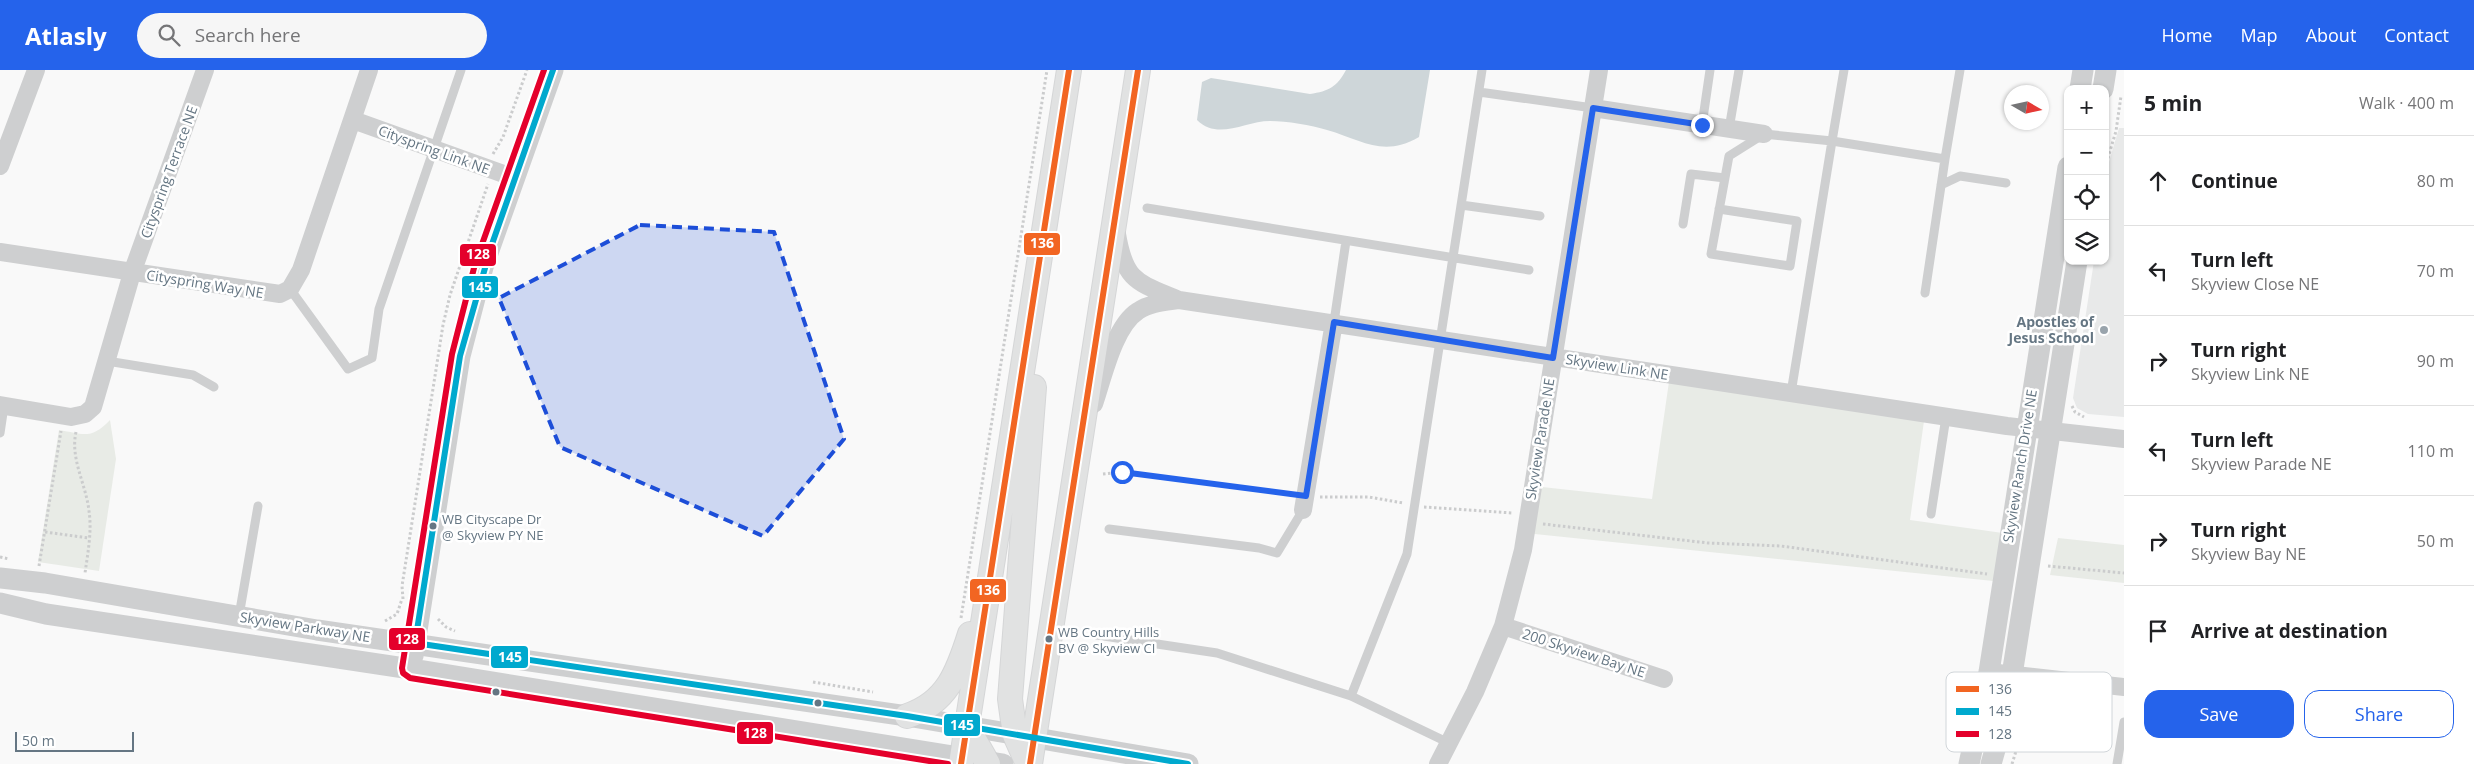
<!DOCTYPE html>
<html lang="en">
<head>
<meta charset="utf-8">
<style>
	:root { --surface:#fff; --page:#f6f6f6; --text:#202124; --muted:#757577; --line:#e0e0e0; --accent:#2563eb }
	body { margin:0; font-family:"Open Sans",sans-serif; background:var(--page); color:var(--text) }
	.controls { position:absolute; right:15px; top:15px; display:grid; overflow:hidden; border-radius:10px; box-shadow:0 1px 4px #0004 }
	.controls button { width:45px; height:45px; display:grid; place-items:center; padding:0; border:0; border-bottom:1px solid var(--line); background:var(--surface); color:var(--text); font:25px sans-serif }
	.compass { position:absolute; left:2004px; top:15px; width:45px; height:45px; border-radius:50%; background:var(--surface); box-shadow:0 1px 4px #0004; rotate:99deg }
	.scale { position:absolute; left:15px; bottom:12px; width:119px; box-sizing:border-box; padding-left:5px; border:2px solid #657683; border-top:0; font-size:14px; line-height:18px; white-space:nowrap; color:#657683; -webkit-text-stroke:4px #fff; paint-order:stroke }
	.stop { position:absolute; width:15px; height:15px; margin:-11px; border:4px solid #2563eb; border-radius:50%; background:#fff }
	.stop.end { background:#2563eb; border-color:#fff; box-shadow:0 1px 5px #0008 }
	.list { margin:0; padding:0; list-style:none }
	h2 { display:flex; justify-content:space-between; align-items:center; height:65px; margin:0; padding:0 20px; font-size:21px }
	h2 small { font-size:16px; font-weight:400; color:var(--muted) }
	.list li { display:grid; grid-template-columns:32px 1fr auto; gap:15px; align-items:center; box-sizing:border-box; height:90px; padding:0 20px; border-top:1px solid var(--line) }
	.list b { display:block; font-size:19px; white-space:nowrap }
	.list p { margin:0; font-size:16px; white-space:nowrap; color:var(--muted) }
	.list em { font-size:16px; font-style:normal; color:var(--muted) }
	.actions { display:flex; gap:10px; padding:15px 20px }
	.actions a { flex:1; padding:11px 0; border:1px solid var(--accent); border-radius:15px; text-align:center; font-size:18px; color:var(--accent) }
	.actions .main { background:var(--accent); color:#fff }
	.icon { flex:none; width:28px; height:28px; fill:none; stroke:currentColor; stroke-width:2; stroke-linecap:round; stroke-linejoin:round }
	.map { position:relative; flex:none; width:2124px; height:694px; overflow:hidden }
	header { display:flex; align-items:center; gap:30px; box-sizing:border-box; height:70px; padding:0 25px; background:var(--accent); color:#fff }
	header strong { font-size:24px }
	nav { display:flex; gap:28px; margin-inline-start:auto; font-size:18px }
	.search { width:350px; height:45px; background:var(--page); display:flex; align-items:center; gap:12px; box-sizing:border-box; padding:0 18px; border-radius:28px; color:var(--muted); font-size:19px }
	main { display:flex }
	aside { flex:1; background:var(--surface) }
	.map>svg:first-child { display:block }
	.built { fill:#e8e9e9 }
	.green { fill:#e8ebe6 }
	.water { fill:#ced6d9 }
	.lines { fill:none; stroke-linecap:round; stroke-linejoin:round }
	.secondary-casing { stroke:#d5d6d7; stroke-width:26 }
	.path { stroke:#cbcccd; stroke-width:3; stroke-dasharray:2.5 2.5; stroke-linecap:butt }
	.service { stroke:#cecfd0; stroke-width:9 }
	.minor { stroke:#cecfd0; stroke-width:18 }
	.tertiary { stroke:#cecfd0; stroke-width:21 }
	.secondary { stroke:#e1e2e2; stroke-width:24 }
	.bus-1-casing { stroke:#fff; stroke-width:10 }
	.bus-2-casing { stroke:#fff; stroke-width:10 }
	.bus-3-casing { stroke:#fff; stroke-width:10 }
	.bus-1 { stroke:#f26522; stroke-width:6 }
	.bus-2 { stroke:#00a9ce; stroke-width:6 }
	.bus-3 { stroke:#e4002b; stroke-width:6 }
	.route { stroke:#2563eb; stroke-width:6 }
	.marked { fill:#1d4ed8; fill-opacity:0.2; stroke:#1d4ed8; stroke-width:4; stroke-dasharray:10 6; stroke-linejoin:round }
	.poi-dot { fill:#99a4ac; stroke:#fff; stroke-width:2 }
	.bus-dot { fill:#657683; stroke:#fff; stroke-width:2 }
	.labels { text-anchor:middle; stroke-width:5; stroke-linejoin:round; paint-order:stroke }
	.bus-label { font-size:13px; fill:#657683; stroke:#fff; text-anchor:start }
	.street-label { font-size:14px; fill:#657683; stroke:#fff }
	.poi-label { font-size:14px; font-weight:bold; fill:#657683; stroke:#fff; text-anchor:end }
	.key { fill:#fff; stroke:#d1d6da; stroke-width:1 }
	.key-label { font-size:14px; fill:#657683 }
	.line-badge { stroke:#fff; stroke-width:2 }
	.badge-label { font-size:14px; text-anchor:middle; font-weight:bold; fill:#fff }
</style>
</head>
<body>
<header>
<strong>Atlasly</strong>
<div class="search"><svg class="icon" aria-label="search" viewBox="0 0 24 24"><circle cx="10" cy="10" r="6"/><path d="M15 15l6 6"/></svg>Search here</div>
<nav><a>Home</a><a>Map</a><a>About</a><a>Contact</a></nav>
</header>
<main>
<div class="map">
<svg width="2124" height="694" viewBox="0 0 2124 694">
	<rect width="100%" height="100%" fill="#f9f9f9"/>
	<path class="built" d="M2119,58H2124V347L2088,344L2077,338L2073,328L2094,191H2105V114L2109,92Z"/>
	<path class="green" d="M1670,305L1925,344L1910,450L2010,464L2003,512L1525,463L1533,416L1652,429Z
		M110,350L116,389L99,501L38,492L59,360C84,364 91,370 110,350Z
		M2058,468L2124,475V513L2050,505Z"/>
	<path class="water" d="M1346,0H1430L1419,67C1383,88 1362,70 1327,60C1311,55 1287,51 1270,51C1245,51 1218,71 1197,50L1202,12L1211,8L1310,24C1329,21 1337,17 1346,0Z"/>
	<g class="lines">
		<g class="secondary-casing">
			<path id="secondary" d="M907,646C947,633 958,602 970,564
				M967,657L988,694
				M961,694L1069,0
				M1028,694L1015,665L1010,629L1034,317
				M1030,694L1138,0"/>
		</g>
		<path class="path" d="M493,84L503,67L527,0
			M2105,98L2116,61L2121,26
			M2072,336L2075,342L2084,347
			M76,362C70,389 86,414 89,441C92,461 88,482 85,503
			M1103,404L1122,402L1289,424
			M1320,427H1369L1403,433
			M1424,437L1513,443
			M1543,454L1708,473L1781,476L1987,504
			M45,462L89,468
			M0,487L9,489
			M39,496L61,361
			M2048,496L2124,503
			M403,529L402,516L443,255L450,225L488,114
			M961,548L1047,0
			M438,549L446,557L455,561
			M385,551L397,544L402,529
			M813,612L873,622
			M2012,694L2016,681"/>
		<path class="service" d="M1479,22L1593,38
			M1702,55L1710,0
			M1729,59L1739,0
			M1941,115L1960,106L2006,113
			M1461,135L1540,146
			M1147,138L1529,200
			M1719,139L1797,151L1790,196L1711,184L1729,86L1764,64L1832,71L1844,0
			M1683,154L1691,104L1725,108
			M290,219L348,299L372,288L379,239L461,0
			M1925,223L1945,89
			M1334,252L1346,171
			M107,291L193,305L214,317
			M1791,323L1832,71L1945,89L1960,0
			M0,363L4,336
			M1931,444L1946,347
			M1109,459L1259,478L1277,483L1303,440
			M239,546L258,436
			M1097,565L1217,583L1351,626L1449,673
			M1351,626L1407,484L1482,0
			M2117,694L2124,652"/>
		<path class="minor" d="M1593,38L1764,64
			M353,50L515,108
			M0,96L36,0
			M1117,164C1125,212 1137,212 1179,230L2007,356L2124,369
			M0,182L280,224L290,219L301,200L369,0
			M1094,334C1103,308 1114,256 1138,241C1149,233 1165,232 1179,230
			M0,335L71,347L85,344L93,337L132,203L205,0
			M1303,440L1334,252
			M1503,556L1664,609
			M1989,602L2124,617
			M1438,694L1475,622L1503,556L1523,480L1599,0"/>
		<path class="tertiary" d="M2080,19L2083,0
			M2103,19L2106,0
			M0,508L45,513L317,560L907,646L1188,694
			M0,533L46,544L411,599L1003,694
			M413,586L460,286L483,197L553,0
			M1969,694L1989,602L2068,97
			M1991,694L2006,641L2012,605L2077,191"/>
		<use href="#secondary" class="secondary"/>
		<g class="bus-1-casing">
			<path id="bus-1" d="M961,694L1069,0
				M1030,694L1138,0"/>
		</g>
		<g class="bus-2-casing">
			<path id="bus-2" d="M553,0L491,177L460,286L415,573L907,646L1188,694"/>
		</g>
		<g class="bus-3-casing">
			<path id="bus-3" d="M544,0L475,194L452,284L402,598L403,603L410,608L948,694"/>
		</g>
		<use href="#bus-1" class="bus-1"/>
		<use href="#bus-2" class="bus-2"/>
		<use href="#bus-3" class="bus-3"/>
	</g>
	<g class="lines">
		<path class="route" d="M1122,402L1306,426L1334,252L1553,288L1593,38L1702,55"/>
	</g>
	<path class="marked" d="M640,155L774,162L844,369L763,466L560,377L499,228Z"/>
	<circle class="poi-dot" cx="2104" cy="260" r="5"/>
	<g class="bus-dot">
		<circle cx="433" cy="456" r="4.5"/>
		<circle cx="1049" cy="569" r="4.5"/>
		<circle cx="496" cy="622" r="4.5"/>
		<circle cx="818" cy="633" r="4.5"/>
	</g>
	<g class="labels">
		<g class="bus-label">
			<text x="442" y="454">WB Cityscape Dr<tspan x="442" dy="16">@ Skyview PY NE</tspan></text>
			<text x="1058" y="567">WB Country Hills<tspan x="1058" dy="16">BV @ Skyview CI</tspan></text>
		</g>
		<g class="street-label">
			<text transform="translate(434 80) rotate(20)" y="5">Cityspring Link NE</text>
			<text transform="translate(169 102) rotate(-70)" y="5">Cityspring Terrace NE</text>
			<text transform="translate(205 214) rotate(9)" y="5">Cityspring Way NE</text>
			<text transform="translate(1617 297) rotate(9)" y="5">Skyview Link NE</text>
			<text transform="translate(1540 369) rotate(-81)" y="5">Skyview Parade NE</text>
			<text transform="translate(2020 396) rotate(-81)" y="5">Skyview Ranch Drive NE</text>
			<text transform="translate(305 557) rotate(9)" y="5">Skyview Parkway NE</text>
			<text transform="translate(1584 583) rotate(18)" y="5">200 Skyview Bay NE</text>
		</g>
		<g class="poi-label">
			<text x="2094" y="257">Apostles of<tspan x="2094" dy="16">Jesus School</tspan></text>
		</g>
	</g>
	<rect x="1946" y="602" width="166" height="80" rx="8" class="key"/>
	<rect x="1956" y="616" width="23" height="6" fill="#f26522"/>
	<rect x="1956" y="638" width="23" height="7" fill="#00a9ce"/>
	<rect x="1956" y="661" width="23" height="6" fill="#e4002b"/>
	<g class="key-label">
		<text x="1988" y="624">136</text>
		<text x="1988" y="646">145</text>
		<text x="1988" y="669">128</text>
	</g>
	<g class="line-badge">
		<rect x="1023" y="162" width="38" height="24" rx="5" fill="#f26522"/>
		<rect x="459" y="173" width="38" height="24" rx="5" fill="#e4002b"/>
		<rect x="461" y="205" width="38" height="24" rx="5" fill="#00a9ce"/>
		<rect x="969" y="508" width="38" height="25" rx="5" fill="#f26522"/>
		<rect x="388" y="557" width="38" height="24" rx="5" fill="#e4002b"/>
		<rect x="490" y="575" width="39" height="24" rx="5" fill="#00a9ce"/>
		<rect x="943" y="643" width="38" height="24" rx="5" fill="#00a9ce"/>
		<rect x="736" y="651" width="38" height="24" rx="5" fill="#e4002b"/>
	</g>
	<g class="badge-label">
		<text x="1042" y="178">136</text>
		<text x="478" y="189">128</text>
		<text x="480" y="222">145</text>
		<text x="988" y="525">136</text>
		<text x="407" y="574">128</text>
		<text x="510" y="592">145</text>
		<text x="962" y="660">145</text>
		<text x="755" y="668">128</text>
	</g>
</svg>
<div class="controls">
<button>+</button>
<button>−</button>
<button><svg class="icon" aria-label="locate" viewBox="0 0 24 24"><circle cx="12" cy="12" r="6"/><path d="M12 2v4M12 18v4M2 12h4M18 12h4"/></svg></button>
<button><svg class="icon" aria-label="layers" viewBox="0 0 24 24"><path d="M12 4l9 5-9 5-9-5zM3 14l9 5 9-5"/></svg></button>
</div>
<svg class="compass" viewBox="-18 -18 36 36"><path d="M0-13l5 13h-10z" fill="#e53935"/><path d="M0 13l5-13h-10z" fill="#757577"/></svg>
<div class="scale">50 m</div>
<div class="stop" style="left:1122px;top:402px"></div>
<div class="stop end" style="left:1702px;top:55px"></div>
</div>
<aside>
<h2>5 min<small>Walk · 400 m</small></h2>
<ul class="list">
<li><svg class="icon" aria-label="ahead" viewBox="0 0 24 24"><path d="M12 20V5M6 11l6-6 6 6"/></svg><div><b>Continue</b></div><em>80 m</em></li>
<li><svg class="icon" aria-label="left" viewBox="0 0 24 24"><path d="M17 20v-9H6M10 6l-5 5 5 5"/></svg><div><b>Turn left</b><p>Skyview Close NE</p></div><em>70 m</em></li>
<li><svg class="icon" aria-label="right" viewBox="0 0 24 24"><path d="M7 20v-9h11M14 6l5 5-5 5"/></svg><div><b>Turn right</b><p>Skyview Link NE</p></div><em>90 m</em></li>
<li><svg class="icon" aria-label="left" viewBox="0 0 24 24"><path d="M17 20v-9H6M10 6l-5 5 5 5"/></svg><div><b>Turn left</b><p>Skyview Parade NE</p></div><em>110 m</em></li>
<li><svg class="icon" aria-label="right" viewBox="0 0 24 24"><path d="M7 20v-9h11M14 6l5 5-5 5"/></svg><div><b>Turn right</b><p>Skyview Bay NE</p></div><em>50 m</em></li>
<li><svg class="icon" aria-label="arrive" viewBox="0 0 24 24"><path d="M6 21V4h12l-3 4 3 4H6"/></svg><div><b>Arrive at destination</b></div></li>
</ul>
<div class="actions"><a class="main">Save</a><a>Share</a></div>
</aside>
</main>
</body>
</html>
